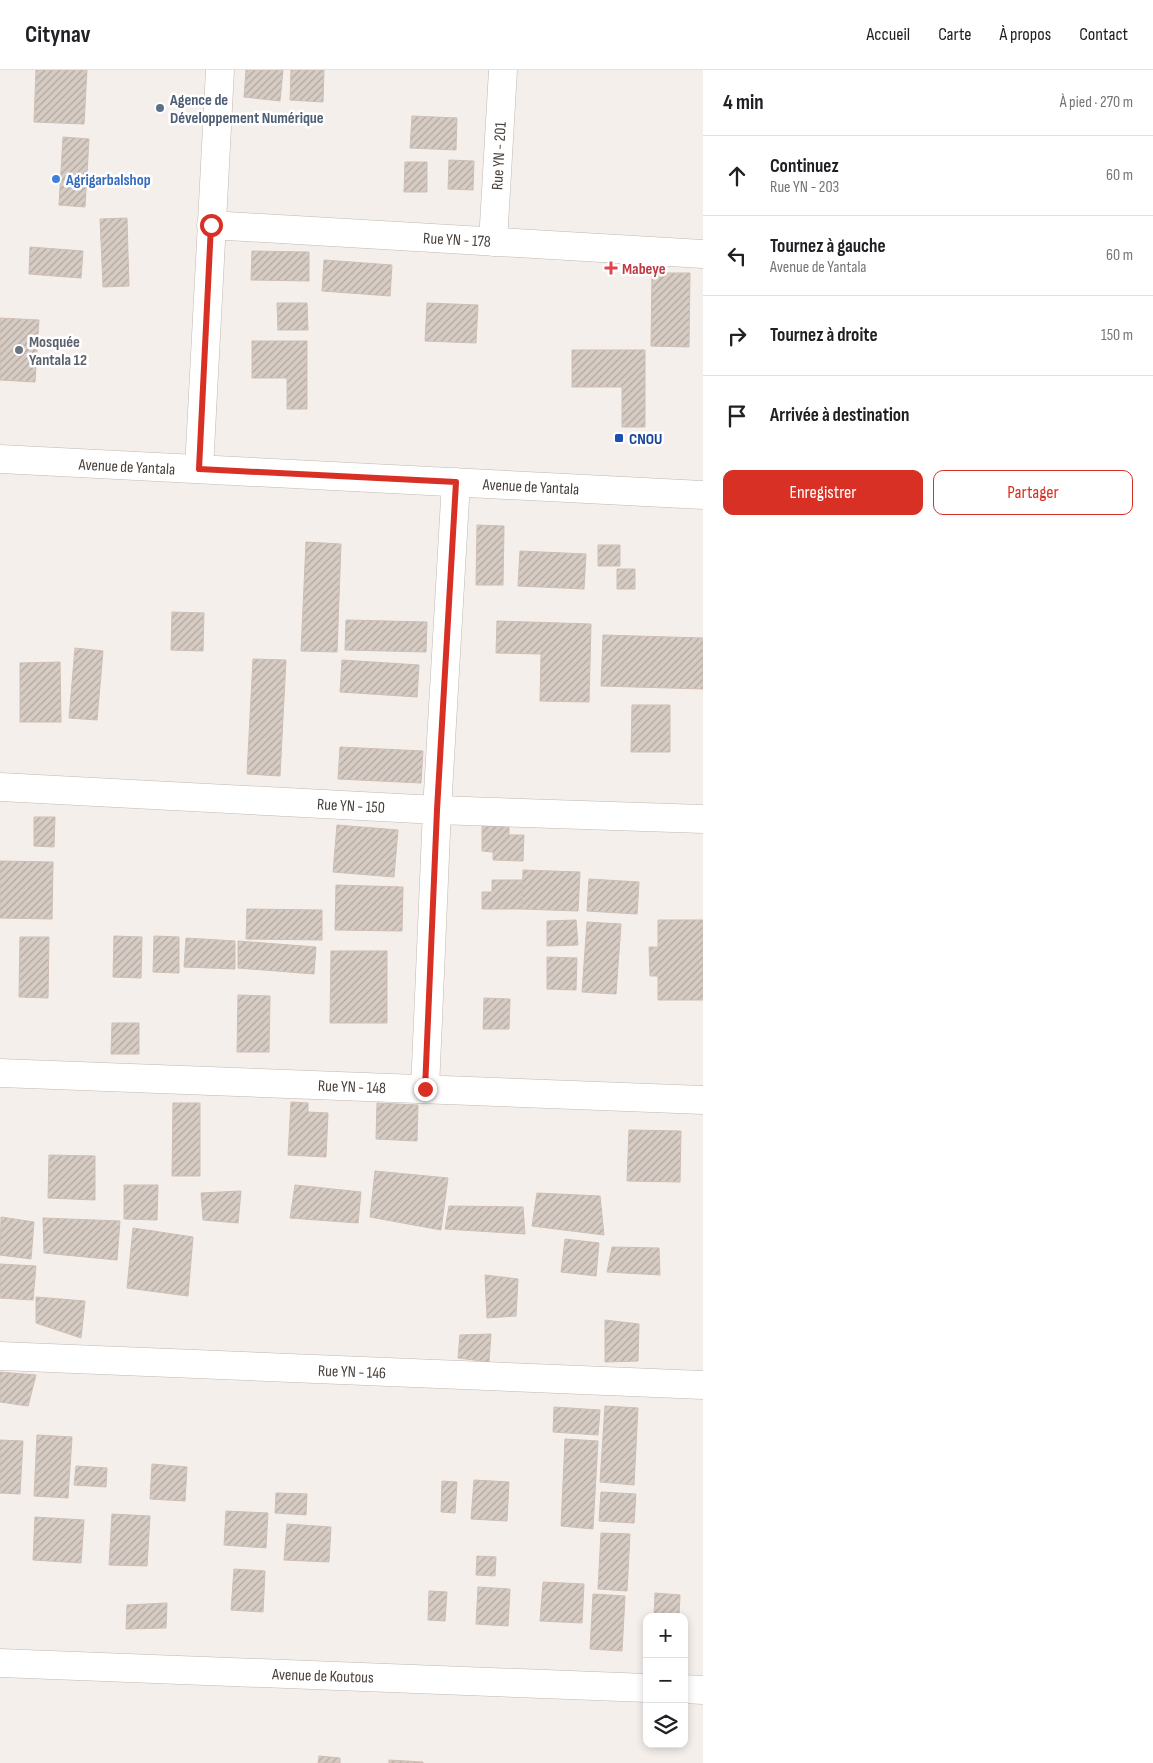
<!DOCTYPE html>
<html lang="fr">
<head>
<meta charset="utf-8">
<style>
	:root { --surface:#fff; --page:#f6f6f6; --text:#202124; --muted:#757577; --line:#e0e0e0; --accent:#d93025 }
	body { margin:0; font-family:"Sofia Sans Condensed",sans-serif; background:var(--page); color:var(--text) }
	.controls { position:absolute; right:15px; bottom:15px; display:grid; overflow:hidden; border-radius:10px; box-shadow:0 2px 8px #0003 }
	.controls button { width:45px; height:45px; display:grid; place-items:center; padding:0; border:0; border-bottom:1px solid var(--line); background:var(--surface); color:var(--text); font:25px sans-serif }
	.stop { position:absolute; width:15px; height:15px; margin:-11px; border:4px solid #d93025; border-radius:50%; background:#fff }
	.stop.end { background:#d93025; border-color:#fff; box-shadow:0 1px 5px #0008 }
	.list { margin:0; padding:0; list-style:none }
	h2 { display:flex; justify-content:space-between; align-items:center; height:65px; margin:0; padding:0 20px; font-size:21px }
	h2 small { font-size:16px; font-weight:400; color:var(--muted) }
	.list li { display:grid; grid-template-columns:32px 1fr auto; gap:15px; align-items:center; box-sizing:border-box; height:80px; padding:0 20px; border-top:1px solid var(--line) }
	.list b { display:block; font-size:19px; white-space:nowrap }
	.list p { margin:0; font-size:16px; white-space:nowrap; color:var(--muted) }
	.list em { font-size:16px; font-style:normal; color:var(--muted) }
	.actions { display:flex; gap:10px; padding:15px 20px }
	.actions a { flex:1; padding:11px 0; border:1px solid var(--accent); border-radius:10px; text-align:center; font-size:18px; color:var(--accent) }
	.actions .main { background:var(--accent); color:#fff }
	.icon { flex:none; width:28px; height:28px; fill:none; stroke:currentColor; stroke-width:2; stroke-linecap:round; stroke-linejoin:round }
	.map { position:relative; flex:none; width:703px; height:1693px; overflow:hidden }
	header { display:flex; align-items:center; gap:30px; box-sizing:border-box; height:70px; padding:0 25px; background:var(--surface); border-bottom:1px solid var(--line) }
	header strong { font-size:24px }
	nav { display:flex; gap:28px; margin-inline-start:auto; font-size:18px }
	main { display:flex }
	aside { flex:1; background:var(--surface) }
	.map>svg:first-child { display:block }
	.building { fill:url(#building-hatch); stroke:#cebfb5 }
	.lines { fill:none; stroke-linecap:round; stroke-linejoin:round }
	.minor-casing { stroke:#c1b8b1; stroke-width:29 }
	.minor { stroke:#fff; stroke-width:28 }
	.route { stroke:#d93025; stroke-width:6 }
	.service-dot { fill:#5c6f8a; stroke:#fff; stroke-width:2 }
	.shop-dot { fill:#3f7fe0; stroke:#fff; stroke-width:2 }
	.health-dot { fill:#e0444e; stroke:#fff; stroke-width:2 }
	.worship-dot { fill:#6b7280; stroke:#fff; stroke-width:2 }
	.transit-dot { fill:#1a4fb4; stroke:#fff; stroke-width:2 }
	.labels { text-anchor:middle; stroke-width:5; stroke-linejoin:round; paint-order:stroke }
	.service-label { font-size:16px; font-weight:bold; fill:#4e5e75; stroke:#fff; text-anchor:start }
	.street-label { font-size:16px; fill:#473f39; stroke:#fff }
	.shop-label { font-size:16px; font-weight:bold; fill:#366cbe; stroke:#fff; text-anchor:start }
	.health-label { font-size:16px; font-weight:bold; fill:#be3a42; stroke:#fff; text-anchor:start }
	.worship-label { font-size:16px; font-weight:bold; fill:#5b616d; stroke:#fff; text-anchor:start }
	.transit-label { font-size:16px; font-weight:bold; fill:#164399; stroke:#fff; text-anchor:start }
</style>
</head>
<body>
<header>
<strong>Citynav</strong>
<nav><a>Accueil</a><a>Carte</a><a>À propos</a><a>Contact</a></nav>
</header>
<main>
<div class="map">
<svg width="703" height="1693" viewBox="0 0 703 1693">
	<defs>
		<pattern id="building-hatch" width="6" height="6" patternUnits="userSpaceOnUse" patternTransform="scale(1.25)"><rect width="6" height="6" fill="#d7ccc4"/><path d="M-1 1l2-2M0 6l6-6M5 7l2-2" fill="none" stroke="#b0a7a0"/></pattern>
	</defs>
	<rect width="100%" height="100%" fill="#f4efeb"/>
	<path class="building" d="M36,0H87L84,54L34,52Z
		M246,0H283L280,31L244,27Z
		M291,0H324L323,32L290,30Z
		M412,46L457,48L456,80L410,78Z
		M63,67L89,69L85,137L59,135Z
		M449,90L474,91L473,120L448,119Z
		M405,92H427V122H404Z
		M127,148L129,216L103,217L100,149Z
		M30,177L83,181L81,208L29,204Z
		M252,181L309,182V211L251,210Z
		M324,190L392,195L390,226L322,221Z
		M652,203H690L689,277L651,276Z
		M277,233H307L308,260H278Z
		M427,233L478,235L476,273L425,271Z
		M0,248L39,250L35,312L0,310Z
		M252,271H307V339H287V308H252Z
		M572,280H645V357H622V317H572Z
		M477,455L504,456L503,515H476Z
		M306,472L341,474L337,582L301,581Z
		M598,475H620V496H598Z
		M520,481L586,484L584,519L518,516Z
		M617,499H635V519H617Z
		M172,542L204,543L203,581L171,580Z
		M346,550L427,552L426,582L345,580Z
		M497,551L591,554L589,632L540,631L541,584L496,583Z
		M603,565L703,568V619L601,616Z
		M75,578L103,581L97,650L69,648Z
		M253,589L286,590L280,706L247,704Z
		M342,590L419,595L417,627L340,622Z
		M60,592L61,652H20V593Z
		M632,635H670V682H631Z
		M340,677L423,681L421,713L338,709Z
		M34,747H55L54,777L34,776Z
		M337,755L398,760L394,807L333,802Z
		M482,756L509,757V765H524L523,791L493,790V782L482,781Z
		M0,791L53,792L52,849L0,848Z
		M523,800L580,802L578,841L522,839Z
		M589,809L639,812L637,844L587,841Z
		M492,810H522V839H482V822H492Z
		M336,815L403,817L402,861L335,860Z
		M247,839L322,840V870L246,869Z
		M576,850L578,875L547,876V851Z
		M658,850H703V930H658V906H650L649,877H658Z
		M587,852L621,854L616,924L582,922Z
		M114,866L142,867L141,908L113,907Z
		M154,866L179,867V903L153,902Z
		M20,867H49L48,928L19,927Z
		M186,868L235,871V899L184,897Z
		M238,871L316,877L314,904L238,898Z
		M331,881H387V953H330Z
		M547,887L577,888L576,920L547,919Z
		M238,925L270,926L269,982H237Z
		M484,928L510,929L509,959H483Z
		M112,953H139V984H111Z
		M291,1032L308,1033V1042L328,1043L326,1087L288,1085Z
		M173,1033H200V1106H172Z
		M377,1033L418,1035L417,1071L376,1069Z
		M629,1060L681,1061L680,1112L627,1111Z
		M49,1085L95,1086V1130L48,1128Z
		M375,1101L448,1108L441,1160L370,1147Z
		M124,1115H158L157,1150L124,1149Z
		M295,1115L361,1122L358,1153L290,1148Z
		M241,1121L238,1153L203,1150L201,1123Z
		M537,1123L600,1126L604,1165L532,1156Z
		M449,1136L523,1137L525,1164L445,1159Z
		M1,1147L34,1152L31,1189L0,1185Z
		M43,1148L120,1151L117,1190L44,1183Z
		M133,1158L193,1167L188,1226L127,1218Z
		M565,1169L599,1173L596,1206L561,1202Z
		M612,1177L659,1178L660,1205L607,1202Z
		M0,1194L36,1196L33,1230L0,1228Z
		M485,1205L518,1209L516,1246L487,1248Z
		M36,1227L85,1231L81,1268L36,1253Z
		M605,1250L639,1254L638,1291L605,1292Z
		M491,1264L489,1292L458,1288L460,1265Z
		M0,1302L36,1305L28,1336L0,1332Z
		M605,1336L638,1338L634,1415L600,1412Z
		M554,1337L600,1340L598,1365L553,1362Z
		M37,1365L72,1367L68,1428L34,1426Z
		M565,1369L598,1371L593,1459L561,1456Z
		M0,1370L23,1371L20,1424L0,1423Z
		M152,1394L187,1397L185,1431L150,1429Z
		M76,1396L107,1398L106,1417L74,1415Z
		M474,1410L509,1412L507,1451L471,1449Z
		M442,1411L457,1412L455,1443L441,1442Z
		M601,1422L636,1424L634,1453L599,1451Z
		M276,1423L307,1424L306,1445L275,1443Z
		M226,1441L268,1443L266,1478L224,1475Z
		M112,1444L150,1446L147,1496L109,1495Z
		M35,1447L84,1450L81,1493L33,1490Z
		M287,1454L331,1457L329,1492L284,1490Z
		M601,1463L630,1464L627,1521L598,1519Z
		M477,1486L496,1487L495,1506L476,1505Z
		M234,1499L265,1501L263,1542L231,1540Z
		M543,1512L584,1514L582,1553L540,1551Z
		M478,1517L510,1519L508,1556L476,1554Z
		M429,1521L447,1522L445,1551L428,1550Z
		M655,1523L680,1525L679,1547H654Z
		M593,1524L625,1526L622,1581L590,1579Z
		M167,1533L166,1558L126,1559L127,1535Z
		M319,1686L340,1688V1693H318Z
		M389,1690L423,1692V1693H389Z"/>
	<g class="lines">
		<g class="minor-casing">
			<path id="minor" d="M211,155L703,184
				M493,172L503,0
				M0,389L703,425
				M199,399L220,0
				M0,717L437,740L703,749
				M0,1003L703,1030
				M425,1019L437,740L456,412
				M0,1286L703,1315
				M0,1593L647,1618
				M684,1619L703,1620"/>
		</g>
		<use href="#minor" class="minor"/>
	</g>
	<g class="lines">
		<path class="route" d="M211,155L199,399L456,412L437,740L425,1019"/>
	</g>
	<circle class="service-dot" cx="160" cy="38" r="5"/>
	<circle class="shop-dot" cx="56" cy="109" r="5"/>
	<path class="health-dot" d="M608.5 190.5h5v5h5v5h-5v5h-5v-5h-5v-5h5z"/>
	<circle class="worship-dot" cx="19" cy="280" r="5"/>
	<rect class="transit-dot" x="614" y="363" width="10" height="10" rx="2.5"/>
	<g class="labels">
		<g class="service-label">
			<text x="170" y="35">Agence de<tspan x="170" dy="18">Développement Numérique</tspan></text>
		</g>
		<g class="street-label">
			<text transform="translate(498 86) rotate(-87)" y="6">Rue YN - 201</text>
			<text transform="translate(457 169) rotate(3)" y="6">Rue YN - 178</text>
			<text transform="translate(127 396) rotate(3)" y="6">Avenue de Yantala</text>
			<text transform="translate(531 416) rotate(3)" y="6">Avenue de Yantala</text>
			<text transform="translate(351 735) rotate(3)" y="6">Rue YN - 150</text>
			<text transform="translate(352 1016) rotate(2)" y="6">Rue YN - 148</text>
			<text transform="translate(352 1301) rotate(2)" y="6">Rue YN - 146</text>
			<text transform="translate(323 1605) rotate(2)" y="6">Avenue de Koutous</text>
		</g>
		<g class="shop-label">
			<text x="66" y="115">Agrigarbalshop</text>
		</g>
		<g class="health-label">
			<text x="622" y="204">Mabeye</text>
		</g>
		<g class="worship-label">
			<text x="29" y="277">Mosquée<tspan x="29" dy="18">Yantala 12</tspan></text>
		</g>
		<g class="transit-label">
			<text x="629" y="374">CNOU</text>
		</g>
	</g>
</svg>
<div class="controls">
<button>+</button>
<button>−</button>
<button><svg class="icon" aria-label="layers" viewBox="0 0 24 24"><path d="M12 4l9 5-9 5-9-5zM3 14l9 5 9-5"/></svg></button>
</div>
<div class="stop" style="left:211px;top:155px"></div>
<div class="stop end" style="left:425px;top:1019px"></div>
</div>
<aside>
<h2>4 min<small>À pied · 270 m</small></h2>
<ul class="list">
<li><svg class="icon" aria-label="ahead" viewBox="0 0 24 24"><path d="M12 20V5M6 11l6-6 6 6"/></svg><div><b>Continuez</b><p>Rue YN - 203</p></div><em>60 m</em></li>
<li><svg class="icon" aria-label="left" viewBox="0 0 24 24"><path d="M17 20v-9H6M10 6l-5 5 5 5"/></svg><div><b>Tournez à gauche</b><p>Avenue de Yantala</p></div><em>60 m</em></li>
<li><svg class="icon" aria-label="right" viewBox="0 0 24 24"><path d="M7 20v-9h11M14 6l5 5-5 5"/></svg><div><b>Tournez à droite</b></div><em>150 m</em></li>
<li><svg class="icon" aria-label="arrive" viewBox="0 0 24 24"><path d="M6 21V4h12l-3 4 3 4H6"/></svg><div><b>Arrivée à destination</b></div></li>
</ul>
<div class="actions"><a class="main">Enregistrer</a><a>Partager</a></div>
</aside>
</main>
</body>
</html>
